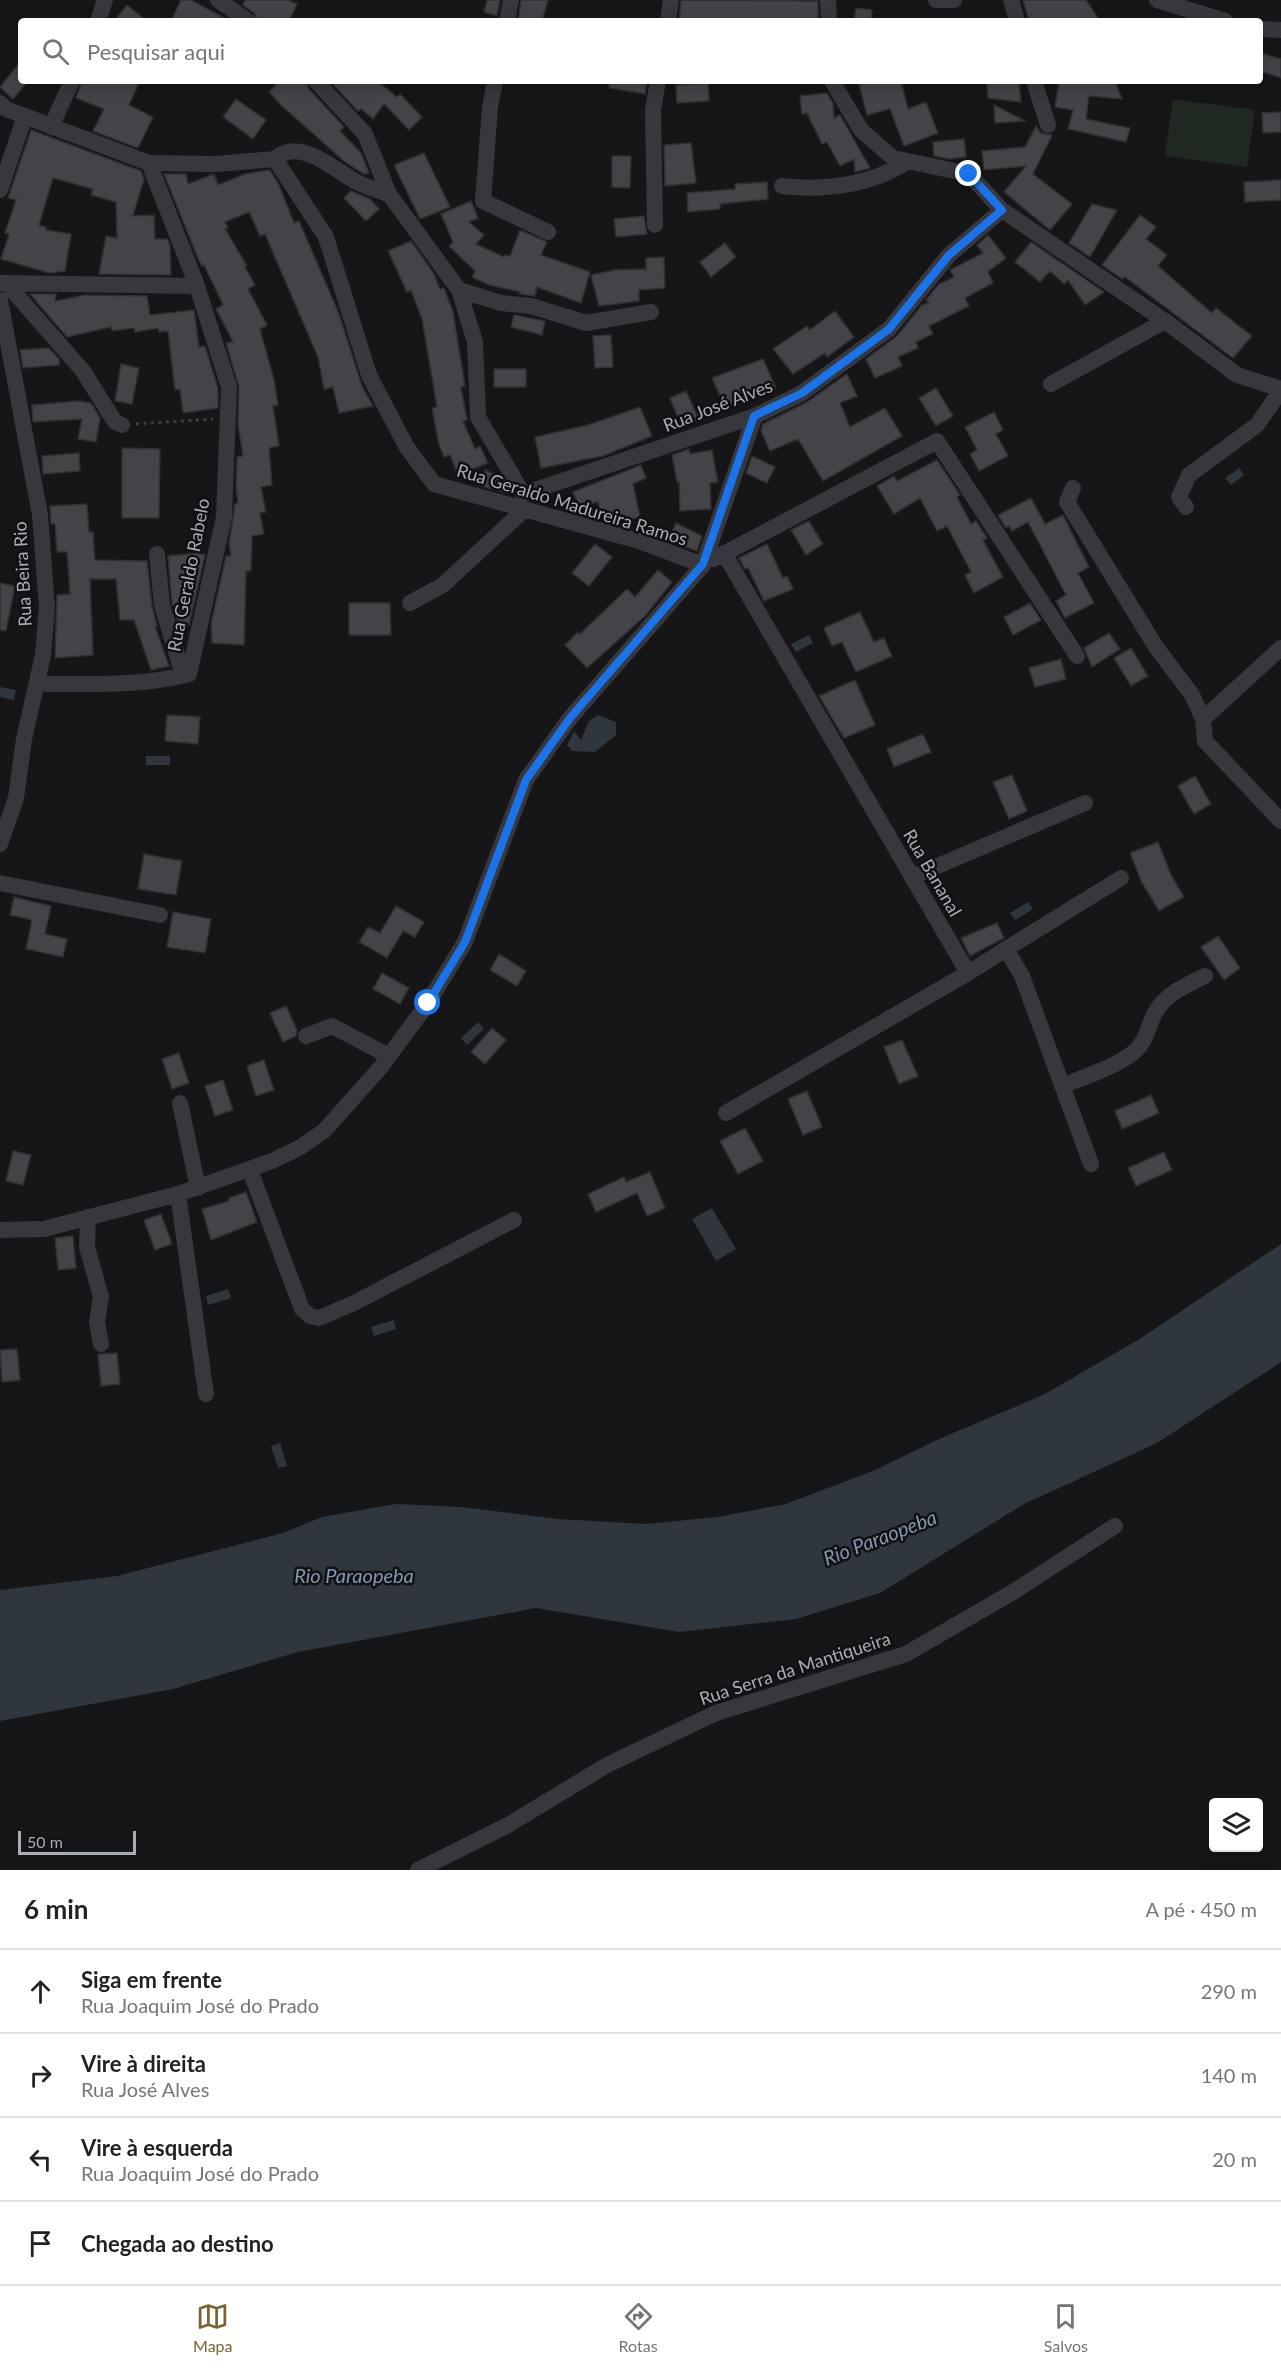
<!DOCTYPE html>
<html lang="pt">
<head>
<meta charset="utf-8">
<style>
	:root { --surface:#fff; --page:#f6f6f6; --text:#222; --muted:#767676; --line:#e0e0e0; --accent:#7b652f }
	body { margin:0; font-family:Lato,sans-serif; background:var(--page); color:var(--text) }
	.controls { position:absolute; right:18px; bottom:18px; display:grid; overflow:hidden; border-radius:6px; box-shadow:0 3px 15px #0003 }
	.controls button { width:54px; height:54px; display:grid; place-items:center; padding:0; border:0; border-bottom:2px solid var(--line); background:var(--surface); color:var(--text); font:30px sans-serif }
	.scale { position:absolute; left:18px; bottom:15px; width:118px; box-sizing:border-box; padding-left:6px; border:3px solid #a9adb7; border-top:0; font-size:16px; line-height:21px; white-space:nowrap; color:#a9adb7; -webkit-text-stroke:4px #111113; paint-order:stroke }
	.stop { position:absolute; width:18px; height:18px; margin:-14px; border:4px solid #1a73e8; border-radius:50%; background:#fff }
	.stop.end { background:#1a73e8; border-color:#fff; box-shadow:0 2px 6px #0008 }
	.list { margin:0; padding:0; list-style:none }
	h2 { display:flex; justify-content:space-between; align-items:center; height:78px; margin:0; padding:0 24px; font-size:26px }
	h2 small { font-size:20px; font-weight:400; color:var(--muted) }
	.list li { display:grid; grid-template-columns:39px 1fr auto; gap:18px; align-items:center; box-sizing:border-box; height:84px; padding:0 24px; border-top:2px solid var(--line) }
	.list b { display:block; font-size:22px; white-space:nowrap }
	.list p { margin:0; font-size:20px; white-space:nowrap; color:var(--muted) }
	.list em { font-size:20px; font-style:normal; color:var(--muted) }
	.icon { flex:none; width:33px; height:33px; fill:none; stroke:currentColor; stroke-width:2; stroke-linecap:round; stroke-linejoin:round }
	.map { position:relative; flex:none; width:1281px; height:1870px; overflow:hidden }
	.search { position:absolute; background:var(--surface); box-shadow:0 3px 15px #0003; left:18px; right:18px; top:18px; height:66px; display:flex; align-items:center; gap:15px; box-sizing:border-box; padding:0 21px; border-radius:6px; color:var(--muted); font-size:22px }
	.sheet { height:414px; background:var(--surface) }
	nav { display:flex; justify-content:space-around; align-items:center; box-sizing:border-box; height:84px; border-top:2px solid var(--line); background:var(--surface); font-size:16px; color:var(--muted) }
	nav a { display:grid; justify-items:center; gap:3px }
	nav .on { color:var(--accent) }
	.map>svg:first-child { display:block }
	.green { fill:#202822 }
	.water { fill:#2f363d }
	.building { fill:#434348; stroke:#303034; stroke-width:1.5 }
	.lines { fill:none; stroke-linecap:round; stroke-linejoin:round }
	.path { stroke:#3d3f44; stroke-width:3; stroke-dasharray:3 4.5; stroke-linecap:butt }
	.minor { stroke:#37383d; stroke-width:16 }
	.route { stroke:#1a73e8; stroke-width:8 }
	.labels { text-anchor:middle; stroke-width:5; stroke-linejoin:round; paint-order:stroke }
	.street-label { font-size:18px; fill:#a9adb7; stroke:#111113 }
	.water-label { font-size:20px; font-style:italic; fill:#8298b0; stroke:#111113 }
</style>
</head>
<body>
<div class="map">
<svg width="1281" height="1870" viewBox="0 0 1281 1870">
	<rect width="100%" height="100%" fill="#161618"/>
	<path class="green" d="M1173,99L1255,110L1247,167L1165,156Z"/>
	<path class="water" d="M1239,468L1244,475L1231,485L1225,478Z
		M809,635L813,643L796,652L791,644Z
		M0,687L16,690L14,700L0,697Z
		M598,715L616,722V735L595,752L572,751L567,745L574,731L581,740L588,722Z
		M146,756H170V765H146Z
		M1028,902L1033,909L1015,920L1010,913Z
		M478,1022L484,1029L467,1045L461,1038Z
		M712,1208L736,1249L716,1261L692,1219Z
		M1281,1244V1362L1157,1443L1024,1504L880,1593L796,1619L679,1632L536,1608L298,1652L173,1689L0,1721V1590L117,1576L283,1533L322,1517L396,1504L462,1507L558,1519L646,1524L717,1517L786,1504L875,1470L937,1440L1043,1395L1138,1340Z
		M228,1289L231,1298L208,1305L206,1296Z
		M394,1320L396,1329L374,1336L371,1327Z
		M280,1443L287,1466L278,1468L271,1446Z"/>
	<path class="building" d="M181,0H191L230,21H171Z
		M245,0H288L297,4L289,21H258L254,13L243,5Z
		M487,0H500L497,16L484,12Z
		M521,0H548L542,21H518Z
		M681,0L818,1V21H679Z
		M1023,0H1086L1100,21H1029Z
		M127,5L147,21H114Z
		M856,8L872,10L871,21H854Z
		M1260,53L1281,59V78L1260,71Z
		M21,61V81H28L13,99L0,87Z
		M82,81H140L129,105L153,117L138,148L93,131L104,109L76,98Z
		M279,81H306L308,88L344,127L340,131L361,153L369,173L364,174L345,162L282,106L269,92Z
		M330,81H377L397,97L400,94L422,117L409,130L384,104L373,119L361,109L358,111Z
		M610,81H647L645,94L609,88Z
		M871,81H901L908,109L926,102L938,133L904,146L890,109L867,115L859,84Z
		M1019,81L1021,102L988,98L987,83Z
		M1059,81H1115L1122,99L1089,96L1086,119L1130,128L1126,142L1068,129L1073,110L1055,107Z
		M708,83L709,101L677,103L676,85Z
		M827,93L833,103L834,118L840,115L870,168L855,172L854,159L840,166L827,142L822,144L807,113L802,114L800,96Z
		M236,99L266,120L253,139L223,117Z
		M994,105L1025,121L995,123Z
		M1281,112V132L1263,133L1262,113Z
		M1036,126L1041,133L1052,135L1033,174L1072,204L1050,230L1004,192L1026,166L984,170L982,151L1025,147Z
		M31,130L141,171L144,179L133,216L154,215L155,239H167L170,245L171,275L99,274L106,236L117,238L116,202L91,195L93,189L53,178L39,225L46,227V230L71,234L65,271L49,273L1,259L9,234L5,233L16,200L8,198Z
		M964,139L966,157L949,159L934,156L933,142Z
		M691,143L696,183L665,186L664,145Z
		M424,153L450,207L420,219L394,165Z
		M612,156H631L630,188L612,187Z
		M270,170L279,185L294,223L299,221L339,314L362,386L373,406L339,413L333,387L324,389L318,357L265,234L260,236L249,212L225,222L228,228L225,229L247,266L245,267L255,285L248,289L267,325L260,329L274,380L278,405L273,406L279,446L269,448L272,485L261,487L266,512L260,513L264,534L252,536L251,571H246L244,645L212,643L211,624L226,556H231L229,544L235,504L238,503L236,488L237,457L243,456L238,425L239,387L226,343L233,342L216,309L223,305L204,265L202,266L197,256L164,174H186L188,184L214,174L218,185L245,174Z
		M1281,180V200L1245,202L1244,182Z
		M767,182L768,199L720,204V209L688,212L687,193L735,189V184Z
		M351,191L370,199L379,209L366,221L344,198Z
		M471,201L478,218L469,222L484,235L476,244L504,257L505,255L510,256L520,230L547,242L541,255L590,272L581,303L537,287L535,296L519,294L520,292L489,285L472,277L475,271L449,246L453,242L441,214Z
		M1092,204L1117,210L1090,257L1069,243Z
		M1140,215L1156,227L1146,239L1167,255L1158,266L1212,313L1216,308L1252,336L1233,358L1125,277L1122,279L1102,265Z
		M644,216L647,234L616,237L614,219Z
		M988,235L1006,258L988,272L993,283L965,298L969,306L929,326L933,334L916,342L918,348L898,357L902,366L875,378L866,359L897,336L922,305L928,303L926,300L939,284L954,277L950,270L983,253L977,245Z
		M411,241L433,272L440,289L444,288L453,312L465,386L461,387L467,420L463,421L475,449L480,446L488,463L458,475L450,455L444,457L439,445L432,408L437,407L422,319L411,290L407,292L388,251Z
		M1031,242L1104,292L1085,305L1068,280L1064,284L1050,271L1040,282L1015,262Z
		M725,243L736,257L711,277L700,262Z
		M664,257L665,288L639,290V301L599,306L591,275L614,270L646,269V258Z
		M30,294H56L55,301L85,295L147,296L150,315L194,310L199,347L205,346L218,388V408L183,413L180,389L175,390L168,331L159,332L158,328L135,332L134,328L112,331L111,327L67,337Z
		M835,311L854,337L827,357L825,353L793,374L773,349L807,326L810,330Z
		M514,315L545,321L542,335L511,327Z
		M611,335L613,367L595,368L593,336Z
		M49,348L59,359V365L23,368L20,350Z
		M763,359L776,388L725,407L712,378Z
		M121,364L139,368L132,404L115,401Z
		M494,369H526V387H494Z
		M847,374L857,396L840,403L850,427L885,408L902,436L823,481L798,439L770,451L761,431L763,424L807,402Z
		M936,388L953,416L936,426L919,398Z
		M686,391L699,420L682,428L670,398Z
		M78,401L91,403L100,418L96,442L78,439L82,419L33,422L32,405Z
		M640,407L652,436L603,456L541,468L535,437L588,425Z
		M994,412L1003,430L996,434L1008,456L979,471L970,454L977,450L965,427Z
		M122,448L160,449L159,518H122Z
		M689,449L690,454L712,450L718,482L710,483L711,509L680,511L679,482H677L672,455Z
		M79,453L80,471L43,474L42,456Z
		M752,456L775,467L767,483L746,473Z
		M937,460L960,495L957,497L971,524L976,521L987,538L983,540L1003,577L974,593L965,575L971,572L947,526L937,531L920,498L894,514L877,486L894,476L897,481Z
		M641,465L646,478L633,484L640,517L613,523L602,520L598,501L580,508L573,492Z
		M485,470L501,477L509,494L478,485Z
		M1031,498L1045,524L1063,515L1089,567L1078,573L1094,603L1065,618L1056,601L1066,595L1028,522L1012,531L1009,526L1006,528L998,515Z
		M87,504L89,532H93L95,560L147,561L152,606L157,626H155L169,666L151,670L134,620H120L116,579H90L93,655L55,658L57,595L70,594L67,552H57L55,524H51L50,506Z
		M809,521L823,544L806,555L791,530Z
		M676,523L702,536L697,551L668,540Z
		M595,544L612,557L589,586L572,573Z
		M767,544L783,578L787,576L793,589L764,601L748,568L745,569L739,558Z
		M197,553L205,555L189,625H179L172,603L168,556Z
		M658,570L672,582L645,616L587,668L565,645L578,632L580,634L627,589L635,597Z
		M0,583L15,586L6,631L0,630Z
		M349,603H390L391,635H349Z
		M1030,603L1041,620L1013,635L1004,617Z
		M860,612L874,642L884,638L892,656L856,672L842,642L832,646L824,628Z
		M1109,633L1120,649L1092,667L1084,648Z
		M1131,648L1148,676L1131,686L1114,658Z
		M1061,659L1066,679L1035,687L1029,668Z
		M855,680L875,725L844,738L819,696Z
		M167,715L200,717L198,744L165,741Z
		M923,734L931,752L894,767L887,749Z
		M1012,775L1027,811L1009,819L993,782Z
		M1195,776L1211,804L1194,814L1178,786Z
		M1158,842L1171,875L1184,897L1159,911L1142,883L1130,853Z
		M144,854L182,861L176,895L138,889Z
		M14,897L51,906L45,934L67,939L63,957L26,949L32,920L10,915Z
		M396,906L424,922L415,937L403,931L387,958L359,942L368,927L380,933Z
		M173,912L211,919L205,953L167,947Z
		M997,923L1004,938L970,956L961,938Z
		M1218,936L1240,968L1224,980L1201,947Z
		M499,954L526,971L517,986L490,970Z
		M382,973L409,988L400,1004L373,989Z
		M286,1006L297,1030L296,1036L283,1042L270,1013Z
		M492,1028L506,1040L485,1064L471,1052Z
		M902,1040L918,1076L899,1084L884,1047Z
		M179,1053L189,1083L172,1089L162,1059Z
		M264,1060L274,1090L256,1096L247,1066Z
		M223,1080L233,1110L215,1116L205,1086Z
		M807,1091L822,1127L803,1135L788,1099Z
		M1151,1095L1159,1113L1122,1129L1115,1111Z
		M745,1128L763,1161L738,1174L720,1141Z
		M13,1151L31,1155L23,1185L6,1181Z
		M1164,1152L1172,1170L1136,1186L1128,1168Z
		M650,1172L665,1208L647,1216L637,1193L596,1212L588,1194L624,1177L626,1182Z
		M246,1192L257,1222L211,1240L202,1209L229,1201V1198Z
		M161,1214L172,1244L155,1250L144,1220Z
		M73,1236L76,1268L58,1270L55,1238Z
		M17,1349L20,1380L2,1382L0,1350Z
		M117,1353L120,1384L101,1386L98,1354Z"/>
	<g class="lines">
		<path class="path" d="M136,424L213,419"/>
		<path class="minor" d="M218,0L248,21
			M828,0L829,21
			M936,0H954
			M1011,0L1017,21
			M1157,0L1225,21
			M98,21L105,0
			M507,21L511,0
			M668,21L671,0
			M1260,29L1281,30
			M316,81L365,134L389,194L459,290L475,342L478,417L523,494L755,416L802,393L889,329L949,255L1002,210L1165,321L1237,375L1281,389
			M495,81L490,107L483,201L548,232
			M832,81L861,130L893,158L969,174L1002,210
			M1034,81L1048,125
			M0,103L6,109L149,163L216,164L275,159L326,237L369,375L406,446L434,484L639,541L703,565
			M51,127L72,81
			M275,159C298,138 329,165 350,178C361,186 376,190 389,194
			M782,186C825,191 872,185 908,161
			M0,190L25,116
			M655,225L653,110L658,81
			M0,283L197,286
			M6,283L83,371L115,422L122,425
			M459,290L501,303L531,306L586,323L651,312
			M0,300L40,515L47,607L43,655L24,739L16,798L0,844
			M1051,384L1165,321
			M1073,488L1067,502L1156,647L1192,695L1203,719L1205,741L1281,821
			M1186,507L1179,497L1189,475L1257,425L1281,390
			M724,553L968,973L1006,949L1022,976L1091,1164
			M157,554L162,605L183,675
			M714,559L937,441L1077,656
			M410,603L443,585L524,510
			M37,681L48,684C95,684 144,686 189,674L224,517L229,387L197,286L149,163
			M1203,719L1281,648
			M912,877L1085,803
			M0,883L160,915
			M1006,949L1121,878
			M306,1036L332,1026L389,1056
			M1062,1086C1086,1076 1114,1068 1134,1052C1147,1041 1148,1025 1156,1011C1167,993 1187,985 1205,976
			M180,1103L198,1188
			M726,1113L968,973
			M250,1170L302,1309L310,1316L319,1318L352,1304L514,1220
			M178,1194L206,1394
			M88,1217L87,1247L101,1297L97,1322L101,1344
			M0,1230L44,1229L178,1194L272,1161L299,1148L324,1131L380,1068L428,1003L465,942L526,780L570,718L703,565L755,416
			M418,1870L508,1825L607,1765L716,1713L906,1654L1013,1592L1115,1526"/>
	</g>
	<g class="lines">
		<path class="route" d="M428,1003L465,942L526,780L570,718L703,564L754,416L802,393L889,329L949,255L1002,210L969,174"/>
	</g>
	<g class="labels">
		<g class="street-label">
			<text transform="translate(718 406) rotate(-21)" y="6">Rua José Alves</text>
			<text transform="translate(572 505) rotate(17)" y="6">Rua Geraldo Madureira Ramos</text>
			<text transform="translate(23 574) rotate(-93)" y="6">Rua Beira Rio</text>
			<text transform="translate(189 575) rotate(-79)" y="6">Rua Geraldo Rabelo</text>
			<text transform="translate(932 873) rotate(60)" y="6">Rua Bananal</text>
			<text transform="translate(795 1669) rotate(-18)" y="6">Rua Serra da Mantiqueira</text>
		</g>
		<g class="water-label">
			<text transform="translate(880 1538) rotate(-21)" y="7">Rio Paraopeba</text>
			<text x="354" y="1583">Rio Paraopeba</text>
		</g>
	</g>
</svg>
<div class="controls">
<button><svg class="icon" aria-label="layers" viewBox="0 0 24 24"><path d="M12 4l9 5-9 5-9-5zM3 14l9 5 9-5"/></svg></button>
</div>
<div class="scale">50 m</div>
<div class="stop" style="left:428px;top:1003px"></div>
<div class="stop end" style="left:969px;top:174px"></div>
<div class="search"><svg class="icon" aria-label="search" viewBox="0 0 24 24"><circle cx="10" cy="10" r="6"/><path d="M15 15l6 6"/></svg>Pesquisar aqui</div>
</div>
<section class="sheet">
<h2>6 min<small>A pé · 450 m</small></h2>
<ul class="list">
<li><svg class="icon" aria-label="ahead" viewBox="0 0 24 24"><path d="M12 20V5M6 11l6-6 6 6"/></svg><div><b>Siga em frente</b><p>Rua Joaquim José do Prado</p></div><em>290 m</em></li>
<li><svg class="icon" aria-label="right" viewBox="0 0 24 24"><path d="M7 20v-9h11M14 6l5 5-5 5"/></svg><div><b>Vire à direita</b><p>Rua José Alves</p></div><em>140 m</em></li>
<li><svg class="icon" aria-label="left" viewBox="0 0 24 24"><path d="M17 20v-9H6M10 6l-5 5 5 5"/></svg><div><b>Vire à esquerda</b><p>Rua Joaquim José do Prado</p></div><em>20 m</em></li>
<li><svg class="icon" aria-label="arrive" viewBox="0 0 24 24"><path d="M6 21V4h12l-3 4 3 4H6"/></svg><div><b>Chegada ao destino</b></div></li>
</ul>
</section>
<nav>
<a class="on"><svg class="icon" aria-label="map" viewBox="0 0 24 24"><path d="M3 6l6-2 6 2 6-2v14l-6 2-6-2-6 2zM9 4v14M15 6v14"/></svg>Mapa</a>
<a><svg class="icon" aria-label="directions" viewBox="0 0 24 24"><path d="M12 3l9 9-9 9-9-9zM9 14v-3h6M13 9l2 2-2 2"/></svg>Rotas</a>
<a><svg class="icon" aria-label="saved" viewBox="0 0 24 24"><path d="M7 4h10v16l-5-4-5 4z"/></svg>Salvos</a>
</nav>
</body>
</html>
